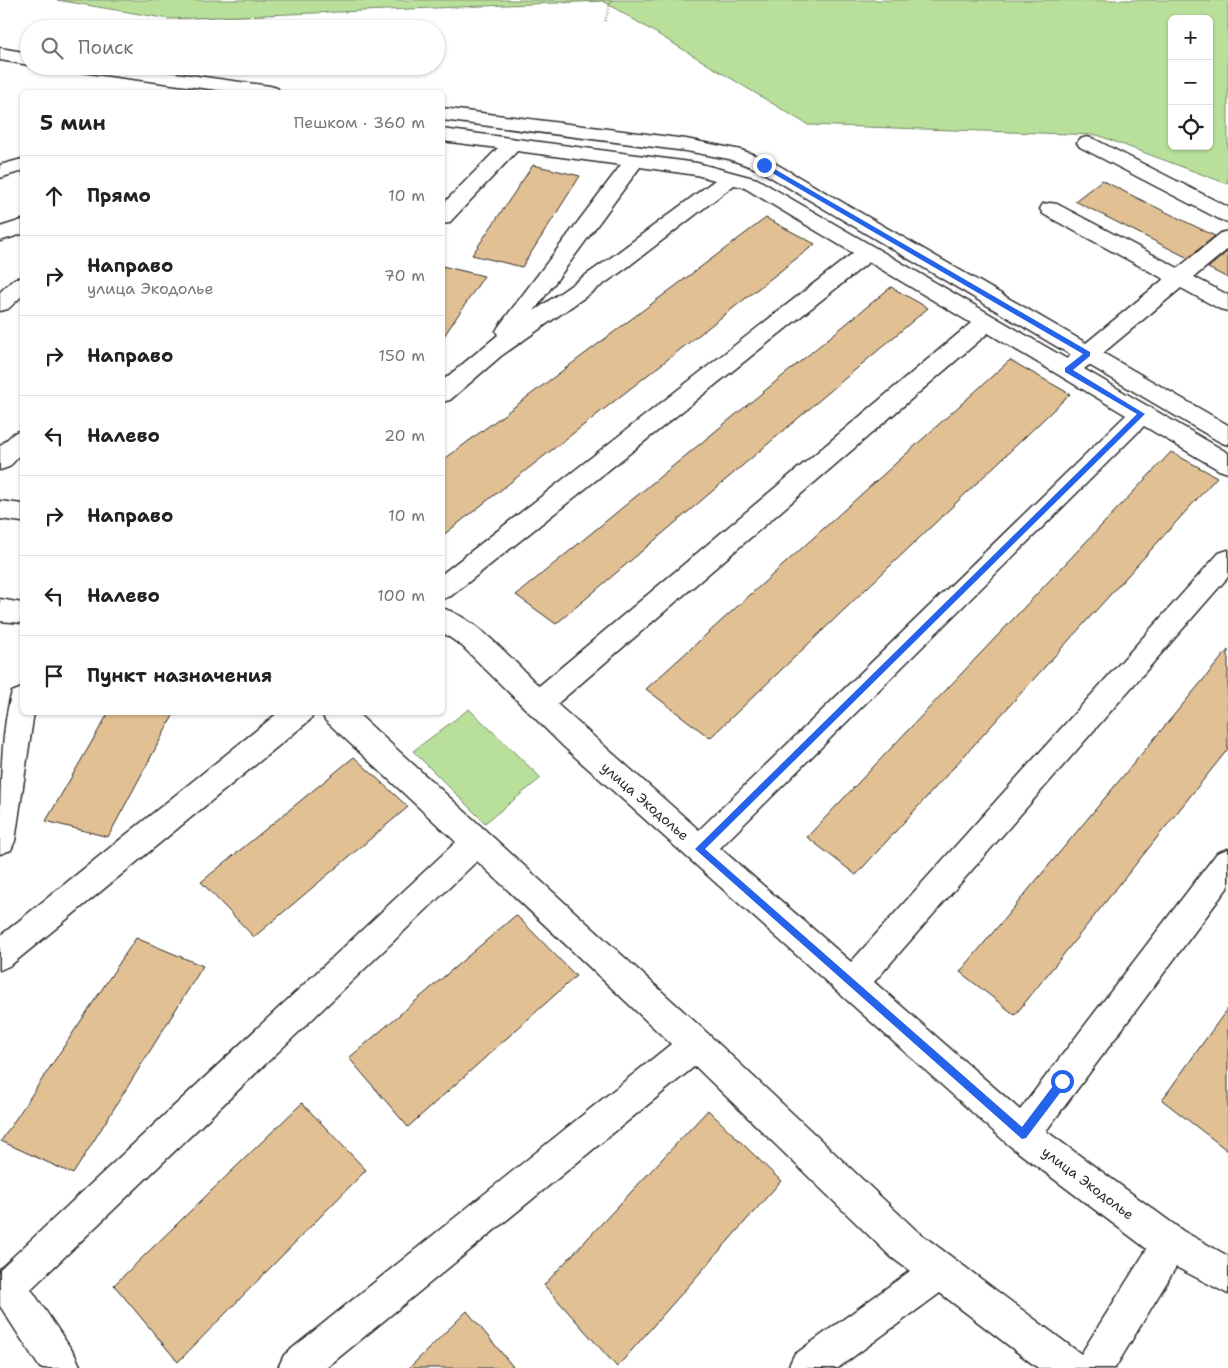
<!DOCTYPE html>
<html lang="ru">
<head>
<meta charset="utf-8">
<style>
	:root { --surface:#fff; --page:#f2f2f2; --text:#222; --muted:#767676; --line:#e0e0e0 }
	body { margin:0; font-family:"Shantell Sans",sans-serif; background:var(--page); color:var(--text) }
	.controls { position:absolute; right:15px; top:15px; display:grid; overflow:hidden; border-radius:8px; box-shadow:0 1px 4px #0004 }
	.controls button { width:45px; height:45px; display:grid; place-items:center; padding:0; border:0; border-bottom:1px solid var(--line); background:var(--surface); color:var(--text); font:25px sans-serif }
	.stop { position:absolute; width:15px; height:15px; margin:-11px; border:4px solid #2563eb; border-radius:50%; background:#fff }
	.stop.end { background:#2563eb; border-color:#fff; box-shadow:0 1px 5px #0008 }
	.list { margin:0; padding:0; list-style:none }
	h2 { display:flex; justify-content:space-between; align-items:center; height:65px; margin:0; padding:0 20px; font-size:21px }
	h2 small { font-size:16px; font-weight:400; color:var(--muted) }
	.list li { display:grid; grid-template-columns:32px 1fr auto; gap:15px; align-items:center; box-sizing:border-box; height:80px; padding:0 20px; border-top:1px solid var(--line) }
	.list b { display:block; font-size:19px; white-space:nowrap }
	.list p { margin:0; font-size:16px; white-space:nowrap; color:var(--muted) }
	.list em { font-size:16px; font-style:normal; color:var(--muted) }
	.icon { flex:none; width:28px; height:28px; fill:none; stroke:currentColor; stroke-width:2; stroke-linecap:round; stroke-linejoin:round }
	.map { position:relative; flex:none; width:1228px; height:1368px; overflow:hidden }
	.search { position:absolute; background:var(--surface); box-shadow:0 1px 4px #0004; left:20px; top:20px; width:425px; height:55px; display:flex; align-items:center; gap:12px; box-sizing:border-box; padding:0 18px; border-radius:28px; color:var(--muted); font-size:19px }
	.panel { position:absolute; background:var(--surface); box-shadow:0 1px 4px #0004; left:20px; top:90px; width:425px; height:625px; border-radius:8px }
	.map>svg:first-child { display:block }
	.green { fill:#b9e09b; stroke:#728663; fill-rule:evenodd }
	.building { fill:#e1c093; stroke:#2b2b2b }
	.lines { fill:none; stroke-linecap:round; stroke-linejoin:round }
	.minor-casing { stroke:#2b2b2b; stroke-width:3 }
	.path { stroke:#2b2b2b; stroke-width:2.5; stroke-dasharray:0.5 2.5; stroke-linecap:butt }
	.minor { fill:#fff; fill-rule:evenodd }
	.route { fill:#2563eb }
	.labels { text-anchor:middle; stroke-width:4; stroke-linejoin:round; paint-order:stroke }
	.street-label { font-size:14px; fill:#2b2b2b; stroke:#fff }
</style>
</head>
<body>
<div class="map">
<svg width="1228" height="1368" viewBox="0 0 1228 1368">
	<rect width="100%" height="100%" fill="#fff"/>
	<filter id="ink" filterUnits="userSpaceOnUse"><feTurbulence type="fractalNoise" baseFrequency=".02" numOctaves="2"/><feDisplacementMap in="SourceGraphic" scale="10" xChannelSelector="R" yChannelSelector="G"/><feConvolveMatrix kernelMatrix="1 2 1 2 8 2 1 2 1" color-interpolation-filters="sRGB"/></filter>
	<g filter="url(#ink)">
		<path class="green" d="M57,0H1228V184L1097,135L808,125L603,1L169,19ZM1172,19H1209V146H1172Z
			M469,709L541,778L485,823L413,751Z"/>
		<path class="building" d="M533,165L580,176L522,267L472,255Z
			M1102,180L1127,193L1215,236L1188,258L1075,201Z
			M766,218L815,244L442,536V461Z
			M1228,251V278L1208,268Z
			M442,266L484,276L442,339Z
			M891,287L928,308L556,624L516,595Z
			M1010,360L1070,394L710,738L646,689Z
			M1171,452L1217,477L856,875L807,837Z
			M1228,650V749L1015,1015L960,972Z
			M109,712H175L108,837L46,821Z
			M354,757L408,807L254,937L201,882Z
			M516,915L576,976L408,1127L349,1058Z
			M136,938L203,966L73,1174L1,1141Z
			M1228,1008V1151L1162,1100Z
			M302,1103L366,1170L178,1362L114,1285Z
			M708,1110L781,1181L617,1367L544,1285Z
			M467,1311L514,1368H409Z"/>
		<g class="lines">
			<g class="minor-casing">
				<path id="minor" d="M0,48L29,53V65L0,60Z
					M73,66H125L270,86L277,88L280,92H232L82,72L75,70Z
					M442,108L686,139L741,150L771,161L1086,343L1164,279L1043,214L1040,209L1043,204L1050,203L1057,204L1178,268L1221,233L1228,231V249L1194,277L1228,295V311L1220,309L1181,288L1103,353L1228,425V445L1220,442L1089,365L1084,369L1228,453V473L1219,470L1144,426L720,848L851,962L1219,553L1228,550V577L874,982L1020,1110L1217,853L1228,849V887L1046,1131L1183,1231L1228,1256V1294L1176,1267L1115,1368H1038L940,1293L838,1368H788L794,1355L910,1271L891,1257L695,1066L326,1368H278L284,1355L671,1044L477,861L31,1289L75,1355L81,1368H40L0,1306V1269L456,842L325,720L321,712H356L704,1030L917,1231L1081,1354L1147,1249L1010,1146L564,747L462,646L442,632V608C478,619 512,660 539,686L971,323L869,262L451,596L442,599V574L853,253L743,187L734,185L625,269L501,356L450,400L442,402V381L498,335L496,331L499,326L621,165L517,151L449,223L442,224V205L498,148L442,141V129L697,163L757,179L1067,359L1071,355L757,169L729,159L686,151L442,120ZM640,167L696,175L715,180L609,259L534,311ZM988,333L1126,415L699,830L557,704Z
					M1087,137L1094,139L1228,207V222L1221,220L1080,147L1077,143L1080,139Z
					M22,159V171L0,178V165Z
					M22,220V234L0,241V227Z
					M22,277V296L8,309L0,311V292L14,279Z
					M22,430V453L9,467L0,470V446L14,433Z
					M0,501L22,504V522L0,519Z
					M0,599L22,603V623L0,621Z
					M22,688V712H34L15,841L11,850L0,854C0,811 0,729 12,692Z
					M279,712H314L310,720L11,965L0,970V936Z"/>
			</g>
			<path class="path" d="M605,21L611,0"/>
			<use href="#minor" class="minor"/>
		</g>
	</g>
	<path class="route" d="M762,164H766L1090,352V356L1073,370L1145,414L705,849L1022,1127L1059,1078H1066V1085L1026,1138L1022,1139L695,849L1137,414L1065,372V368L1083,354L762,167Z"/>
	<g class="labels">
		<g class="street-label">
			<text transform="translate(645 801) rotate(41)" y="5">улица Экодолье</text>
			<text transform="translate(1088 1183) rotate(37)" y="5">улица Экодолье</text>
		</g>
	</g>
</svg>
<div class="controls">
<button>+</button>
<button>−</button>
<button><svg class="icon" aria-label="locate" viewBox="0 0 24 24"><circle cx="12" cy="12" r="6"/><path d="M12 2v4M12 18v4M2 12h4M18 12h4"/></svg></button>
</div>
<div class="stop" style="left:1062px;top:1081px"></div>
<div class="stop end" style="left:764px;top:165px"></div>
<div class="search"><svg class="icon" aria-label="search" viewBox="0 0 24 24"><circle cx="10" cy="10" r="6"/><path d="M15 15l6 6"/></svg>Поиск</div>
<section class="panel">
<h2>5 мин<small>Пешком · 360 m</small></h2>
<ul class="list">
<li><svg class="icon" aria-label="ahead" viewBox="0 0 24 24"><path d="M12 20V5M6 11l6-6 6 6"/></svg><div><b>Прямо</b></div><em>10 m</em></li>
<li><svg class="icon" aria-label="right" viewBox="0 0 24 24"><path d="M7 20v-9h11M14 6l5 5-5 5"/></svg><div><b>Направо</b><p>улица Экодолье</p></div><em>70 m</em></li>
<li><svg class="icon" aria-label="right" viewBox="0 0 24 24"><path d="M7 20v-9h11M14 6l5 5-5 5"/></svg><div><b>Направо</b></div><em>150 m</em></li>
<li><svg class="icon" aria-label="left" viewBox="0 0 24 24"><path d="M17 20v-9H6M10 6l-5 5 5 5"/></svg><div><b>Налево</b></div><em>20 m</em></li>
<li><svg class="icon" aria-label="right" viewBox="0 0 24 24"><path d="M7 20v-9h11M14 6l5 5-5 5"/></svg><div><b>Направо</b></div><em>10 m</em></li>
<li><svg class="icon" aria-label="left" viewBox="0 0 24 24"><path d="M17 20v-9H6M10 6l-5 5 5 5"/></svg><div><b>Налево</b></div><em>100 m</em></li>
<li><svg class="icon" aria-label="arrive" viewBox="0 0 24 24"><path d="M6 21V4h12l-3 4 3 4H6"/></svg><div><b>Пункт назначения</b></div></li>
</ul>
</section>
</div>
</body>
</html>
